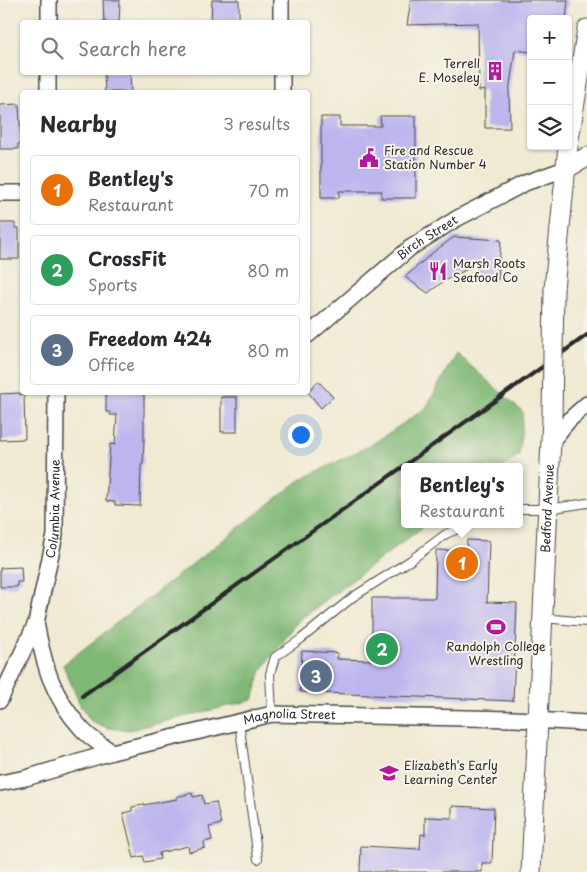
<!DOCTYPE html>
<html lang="en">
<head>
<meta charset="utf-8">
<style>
	:root { --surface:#fff; --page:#f2f2f3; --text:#2b2b33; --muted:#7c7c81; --line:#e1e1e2; --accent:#b5179e }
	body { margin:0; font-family:"Playpen Sans",sans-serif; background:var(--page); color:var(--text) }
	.controls { position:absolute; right:15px; top:15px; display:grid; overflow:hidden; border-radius:5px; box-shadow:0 1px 4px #0004 }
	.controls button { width:45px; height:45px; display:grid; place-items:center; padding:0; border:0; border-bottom:1px solid var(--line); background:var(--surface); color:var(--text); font:25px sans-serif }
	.you { position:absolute; left:300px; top:434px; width:18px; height:18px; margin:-12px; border:4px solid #fff; border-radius:50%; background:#1a73e8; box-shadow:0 0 0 8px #1a73e833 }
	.badge { display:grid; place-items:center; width:32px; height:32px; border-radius:50%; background:var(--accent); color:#fff; font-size:16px; font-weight:700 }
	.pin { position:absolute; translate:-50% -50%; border:2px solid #fff; box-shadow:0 1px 5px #0006 }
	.popup { position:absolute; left:401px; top:463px; width:122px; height:65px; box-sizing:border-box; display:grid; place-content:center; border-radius:5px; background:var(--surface); filter:drop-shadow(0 1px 4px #0005); font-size:16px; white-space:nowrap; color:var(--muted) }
	.popup b { font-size:19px; color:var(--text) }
	.popup::after { content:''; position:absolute; left:50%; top:100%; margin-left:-10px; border:10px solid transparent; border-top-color:var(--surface) }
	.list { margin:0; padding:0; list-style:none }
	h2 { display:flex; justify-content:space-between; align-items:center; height:65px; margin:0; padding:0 20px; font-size:21px }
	h2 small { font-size:16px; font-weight:400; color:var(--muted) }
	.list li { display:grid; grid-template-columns:32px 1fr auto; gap:15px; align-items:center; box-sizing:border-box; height:70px; margin:0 10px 10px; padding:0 10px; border:1px solid var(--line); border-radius:5px }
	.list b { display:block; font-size:19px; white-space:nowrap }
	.list p { margin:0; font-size:16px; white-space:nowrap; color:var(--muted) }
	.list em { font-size:16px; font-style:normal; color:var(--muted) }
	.icon { flex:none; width:28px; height:28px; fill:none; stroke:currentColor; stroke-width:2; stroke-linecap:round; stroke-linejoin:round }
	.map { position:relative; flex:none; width:587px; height:872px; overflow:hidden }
	.search { position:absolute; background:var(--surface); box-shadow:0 1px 4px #0004; left:20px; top:20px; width:290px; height:55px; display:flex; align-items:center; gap:12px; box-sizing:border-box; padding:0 18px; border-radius:5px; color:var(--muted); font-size:19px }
	.panel { position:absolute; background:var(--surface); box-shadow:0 1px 4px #0004; left:20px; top:90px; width:290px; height:305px; border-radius:5px }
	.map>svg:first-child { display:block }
	.forest { fill:#7fb774; stroke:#557150 }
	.building { fill:#bdb6ee }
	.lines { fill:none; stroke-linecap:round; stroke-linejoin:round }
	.service-casing { stroke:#494844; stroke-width:10 }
	.minor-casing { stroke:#494844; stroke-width:18 }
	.tertiary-casing { stroke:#494844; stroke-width:21 }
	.service { stroke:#fff; stroke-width:8 }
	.minor { stroke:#fff; stroke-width:15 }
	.tertiary { stroke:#fff; stroke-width:19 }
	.rail { stroke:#2b2b2b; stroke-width:4 }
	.tertiary-bridge-casing { stroke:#494844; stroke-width:21; stroke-linecap:butt }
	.tertiary-bridge { stroke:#fff; stroke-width:19 }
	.labels { text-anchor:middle; stroke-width:4; stroke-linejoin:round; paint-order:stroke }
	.poi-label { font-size:12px; fill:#2b2b2b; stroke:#f7f3e8; text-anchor:start }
	.street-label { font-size:12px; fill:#2b2b2b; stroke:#f7f3e8 }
</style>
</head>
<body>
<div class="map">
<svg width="587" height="872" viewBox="0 0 587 872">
	<rect width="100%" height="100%" fill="#f7f3e8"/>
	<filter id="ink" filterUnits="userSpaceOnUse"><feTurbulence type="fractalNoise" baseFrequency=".02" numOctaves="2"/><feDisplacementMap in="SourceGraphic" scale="10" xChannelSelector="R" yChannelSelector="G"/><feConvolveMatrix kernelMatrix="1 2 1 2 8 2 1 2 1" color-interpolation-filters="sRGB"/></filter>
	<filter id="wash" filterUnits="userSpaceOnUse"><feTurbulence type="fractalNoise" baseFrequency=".0096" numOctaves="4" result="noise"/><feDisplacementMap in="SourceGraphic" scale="20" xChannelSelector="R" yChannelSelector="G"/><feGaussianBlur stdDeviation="1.12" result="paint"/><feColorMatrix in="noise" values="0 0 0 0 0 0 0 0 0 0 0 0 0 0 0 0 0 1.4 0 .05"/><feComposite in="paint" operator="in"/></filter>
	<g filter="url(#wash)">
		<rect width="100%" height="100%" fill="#f0ead3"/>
		<path class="forest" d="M456,353L523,412L519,455L503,467H404V524H427L299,620L261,671L253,700L130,730L108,728L91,721L81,707L63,665L300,480L371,445L426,408Z"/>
		<g id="blocks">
			<path class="building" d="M103,0H120L119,22H104Z
				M212,0H239V22H211Z
				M411,0H568L566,19H531V52L515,50L509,92L510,128H485V90L479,91L478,23L407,25Z
				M104,72H130L131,92H105Z
				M19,104L21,144H18V149H0V105Z
				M380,116H416V198H381L382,191H339V198H321V117H340V126H381Z
				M0,223H15V228H19V259H0Z
				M454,237L501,240L498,279L477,278V264L444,281L428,293L405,277L431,254Z
				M318,381L333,397L321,408L308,392Z
				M106,392H144V440L143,464L141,465L140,506L115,505V502L106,501L110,444L115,445L117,415H110V412H106Z
				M20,393V395L24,394L25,439L0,440V394Z
				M221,397H237V432H221Z
				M467,540L489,541L487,602L517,603L513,701L300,692L302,651L338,653L337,659L372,660V598H435L436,550L466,551Z
				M21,567L22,582H17V587H0V568Z
				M192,793L193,797L202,795L204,804L216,802L221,824L209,827L212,840L204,842L205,848L189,852L188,846L159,853L160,859L145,862L143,856L134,858L123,813L132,811V807L177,799L176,797Z
				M452,806L494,808L492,863H482V872H360L361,846L420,849L421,834L425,835V817L452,818Z"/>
		</g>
	</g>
	<g filter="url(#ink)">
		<use href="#blocks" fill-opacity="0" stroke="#494844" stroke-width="1"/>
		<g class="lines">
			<g class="service-casing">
				<path id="service" d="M520,509H548L587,503
					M543,618L587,622
					M272,714L270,674L275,657L301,639L353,597L411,560L446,534L469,524
					M239,722L258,859"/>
			</g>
			<g class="minor-casing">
				<g id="minor">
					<path d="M281,0V22"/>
					<path d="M49,22V0"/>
					<path d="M282,72V92"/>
					<path d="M48,92V72"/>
					<path d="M0,193H22"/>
					<path id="s1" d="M308,335L410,248L456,219L525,183L565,169"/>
					<path d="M551,442L568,421L587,404"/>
					<path d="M36,623C44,665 52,696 81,728C89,738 102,745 112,752"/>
					<path id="s2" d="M0,700L36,623L55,535L56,392"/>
					<path id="s3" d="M0,783L26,778L112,752L272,714L514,719L587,723"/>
				</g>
			</g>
			<g class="tertiary-casing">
				<g id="tertiary">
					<path d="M568,145L587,29"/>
					<path d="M565,169L587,157"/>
					<path d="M554,289L568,146"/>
					<path id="s4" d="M531,872L552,418"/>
				</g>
			</g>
			<use href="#service" class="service"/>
			<use href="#minor" class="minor"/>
			<use href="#tertiary" class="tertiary"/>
			<path class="rail" d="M82,696L587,335"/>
			<g class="tertiary-bridge-casing">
				<path id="tertiary-bridge" d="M552,418L554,289"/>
			</g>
			<use href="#tertiary-bridge" class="tertiary-bridge"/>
		</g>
	</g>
	<defs>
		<g id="building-bare" transform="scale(1.5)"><path d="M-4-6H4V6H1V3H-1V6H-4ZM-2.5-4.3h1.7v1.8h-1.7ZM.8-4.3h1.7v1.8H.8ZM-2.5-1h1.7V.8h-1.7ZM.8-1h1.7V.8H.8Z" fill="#b5179e" stroke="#f7f3e8" stroke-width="2.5" paint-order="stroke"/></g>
		<g id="civic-bare" transform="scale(1.5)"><path d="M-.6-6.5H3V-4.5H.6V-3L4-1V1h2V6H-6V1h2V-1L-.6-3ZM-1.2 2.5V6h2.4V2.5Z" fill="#b5179e" stroke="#f7f3e8" stroke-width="2.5" paint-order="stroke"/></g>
		<g id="restaurant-bare" transform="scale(1.5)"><path d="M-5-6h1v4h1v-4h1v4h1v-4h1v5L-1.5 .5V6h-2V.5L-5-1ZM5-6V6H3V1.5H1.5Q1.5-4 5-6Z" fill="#b5179e" stroke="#f7f3e8" stroke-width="2.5" paint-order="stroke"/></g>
		<g id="stadium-bare" transform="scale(1.5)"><path d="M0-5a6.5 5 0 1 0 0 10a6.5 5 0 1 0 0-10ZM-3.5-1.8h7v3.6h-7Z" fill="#b5179e" stroke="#f7f3e8" stroke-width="2.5" paint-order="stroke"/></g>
		<g id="school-bare" transform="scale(1.5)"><path d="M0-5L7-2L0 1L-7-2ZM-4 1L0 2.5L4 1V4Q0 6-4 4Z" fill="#b5179e" stroke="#f7f3e8" stroke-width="2.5" paint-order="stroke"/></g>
	</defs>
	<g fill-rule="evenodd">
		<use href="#building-bare" x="495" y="71"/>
		<use href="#civic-bare" x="369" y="158"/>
		<use href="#restaurant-bare" x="438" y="271"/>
		<use href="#stadium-bare" x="496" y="627"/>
		<use href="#school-bare" x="389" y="773"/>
	</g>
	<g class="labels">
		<g class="poi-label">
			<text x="480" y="68" text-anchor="end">Terrell<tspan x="480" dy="14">E. Moseley</tspan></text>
			<text x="384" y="155">Fire and Rescue<tspan x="384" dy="14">Station Number 4</tspan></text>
			<text x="453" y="268">Marsh Roots<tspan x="453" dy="14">Seafood Co</tspan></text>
			<text x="496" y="651" text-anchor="middle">Randolph College<tspan x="496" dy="14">Wrestling</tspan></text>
			<text x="404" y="770">Elizabeth's Early<tspan x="404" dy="14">Learning Center</tspan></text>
		</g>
		<g class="street-label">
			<text dy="4" stroke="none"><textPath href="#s1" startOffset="154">Birch Street</textPath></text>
			<text dy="4" stroke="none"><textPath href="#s2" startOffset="201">Columbia Avenue</textPath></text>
			<text dy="4" stroke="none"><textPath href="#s4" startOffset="364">Bedford Avenue</textPath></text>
			<text dy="4" stroke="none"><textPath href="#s3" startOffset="298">Magnolia Street</textPath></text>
		</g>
	</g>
</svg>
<div class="controls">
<button>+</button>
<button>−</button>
<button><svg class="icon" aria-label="layers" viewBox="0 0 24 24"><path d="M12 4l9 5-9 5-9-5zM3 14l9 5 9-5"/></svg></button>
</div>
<div class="you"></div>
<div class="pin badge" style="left:462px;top:563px;background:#e8710a">1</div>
<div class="popup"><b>Bentley's</b>Restaurant</div>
<div class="pin badge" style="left:382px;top:649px;background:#2e9e5b">2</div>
<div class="pin badge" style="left:316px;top:676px;background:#5c6f8a">3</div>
<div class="search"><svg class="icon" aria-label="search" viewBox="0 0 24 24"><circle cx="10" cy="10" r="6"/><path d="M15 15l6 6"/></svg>Search here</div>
<section class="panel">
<h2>Nearby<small>3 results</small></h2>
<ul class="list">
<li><span class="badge" style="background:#e8710a">1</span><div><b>Bentley's</b><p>Restaurant</p></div><em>70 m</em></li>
<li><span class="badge" style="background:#2e9e5b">2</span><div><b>CrossFit</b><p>Sports</p></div><em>80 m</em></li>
<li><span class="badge" style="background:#5c6f8a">3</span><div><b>Freedom 424</b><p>Office</p></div><em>80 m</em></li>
</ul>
</section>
</div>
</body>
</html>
